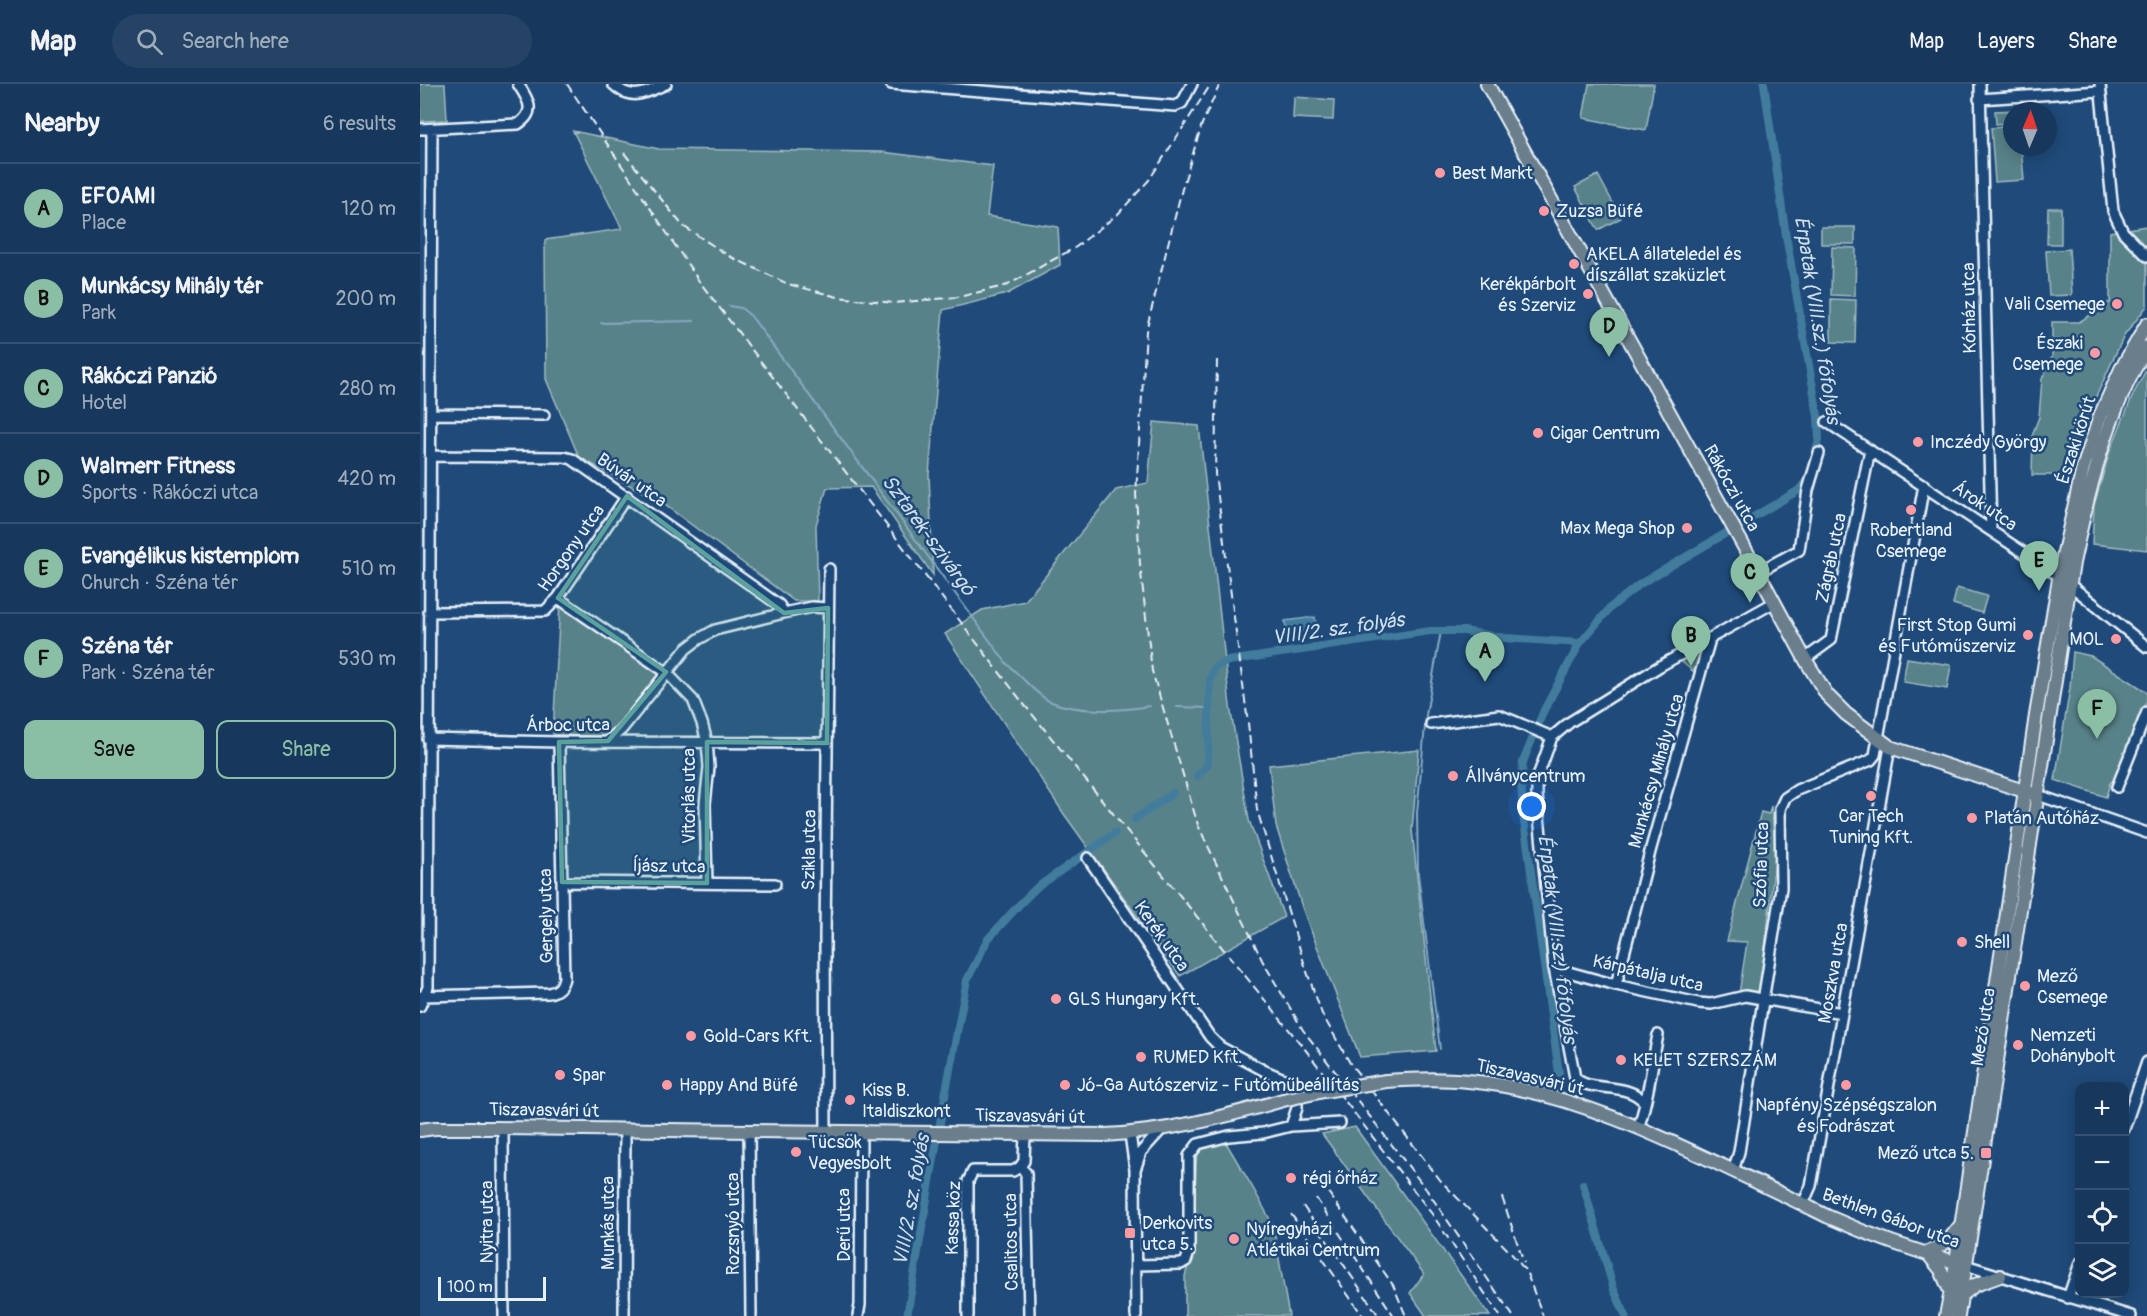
<!DOCTYPE html>
<html lang="en">
<head>
<meta charset="utf-8">
<style>
	:root { --surface:#17385c; --page:#244365; --text:#f1f3f6; --muted:#9eacbb; --line:#365272; --accent:#8abfa5 }
	body { margin:0; font-family:Pangolin,sans-serif; background:var(--page); color:var(--text) }
	.controls { position:absolute; right:18px; bottom:18px; display:grid; overflow:hidden; border-radius:12px; box-shadow:0 3px 15px #0003 }
	.controls button { width:54px; height:54px; display:grid; place-items:center; padding:0; border:0; border-bottom:2px solid var(--line); background:var(--surface); color:var(--text); font:30px sans-serif }
	.compass { position:absolute; left:1583px; top:18px; width:54px; height:54px; border-radius:50%; background:var(--surface); box-shadow:0 3px 15px #0003; rotate:2deg }
	.scale { position:absolute; left:18px; bottom:15px; width:108px; box-sizing:border-box; padding-left:6px; border:3px solid #e8f1f8; border-top:0; font-size:16px; line-height:21px; white-space:nowrap; color:#e8f1f8; -webkit-text-stroke:4px #1f4a7a; paint-order:stroke }
	.you { position:absolute; left:1112px; top:723px; width:21px; height:21px; margin:-15px; border:4px solid #fff; border-radius:50%; background:#1a73e8; box-shadow:0 0 0 9px #1a73e833 }
	.badge { display:grid; place-items:center; width:39px; height:39px; border-radius:50%; background:var(--accent); color:#111; font-size:20px; font-weight:700 }
	.pin { position:absolute; translate:-50% -50px; filter:drop-shadow(0 2px 3px #0008) }
	.pin::after { content:''; position:absolute; top:32px; width:21px; height:18px; background:inherit; clip-path:polygon(0 0,100% 0,50% 100%) }
	.list { margin:0; padding:0; list-style:none }
	h2 { display:flex; justify-content:space-between; align-items:center; height:78px; margin:0; padding:0 24px; font-size:26px }
	h2 small { font-size:20px; font-weight:400; color:var(--muted) }
	.list li { display:grid; grid-template-columns:39px 1fr auto; gap:18px; align-items:center; box-sizing:border-box; height:90px; padding:0 24px; border-top:2px solid var(--line) }
	.list b { display:block; font-size:22px; white-space:nowrap }
	.list p { margin:0; font-size:20px; white-space:nowrap; color:var(--muted) }
	.list em { font-size:20px; font-style:normal; color:var(--muted) }
	.actions { display:flex; gap:12px; padding:18px 24px }
	.actions a { flex:1; padding:14px 0; border:2px solid var(--accent); border-radius:12px; text-align:center; font-size:21px; color:var(--accent) }
	.actions .main { background:var(--accent); color:#111 }
	.icon { flex:none; width:33px; height:33px; fill:none; stroke:currentColor; stroke-width:2; stroke-linecap:round; stroke-linejoin:round }
	.map { position:relative; flex:none; width:1727px; height:1232px; overflow:hidden }
	header { display:flex; align-items:center; gap:36px; box-sizing:border-box; height:84px; padding:0 30px; background:var(--surface); border-bottom:2px solid var(--line) }
	header strong { font-size:28px }
	nav { display:flex; gap:33px; margin-inline-start:auto; font-size:21px }
	.search { width:420px; height:54px; background:var(--page); display:flex; align-items:center; gap:15px; box-sizing:border-box; padding:0 21px; border-radius:33px; color:var(--muted); font-size:22px }
	main { display:flex }
	aside { flex:1; background:var(--surface) }
	.map>svg:first-child { display:block }
	.green { fill:#588289; stroke:#a0bac0; stroke-width:1.5 }
	.water { fill:#437b9d; stroke:#85aac1; stroke-width:1.5 }
	.lines { fill:none; stroke-linecap:round; stroke-linejoin:round }
	.stream { stroke:#85aac1; stroke-width:2 }
	.canal { stroke:#437b9d; stroke-width:8 }
	.minor-casing { stroke:#e8f1f8; stroke-width:14 }
	.major-casing { stroke:#e8f1f8; stroke-width:16 }
	.minor { stroke:#1f4a7a; stroke-width:9 }
	.major { stroke:#6b7e8b; stroke-width:12 }
	.rail { stroke:#e8f1f8; stroke-width:2; stroke-dasharray:9 4.5; stroke-linecap:butt }
	.major-bridge-casing { stroke:#e8f1f8; stroke-width:16; stroke-linecap:butt }
	.major-bridge { stroke:#6b7e8b; stroke-width:12 }
	.marked { fill:#5ba19e; fill-opacity:0.2; stroke:#5ba19e; stroke-width:4.5; stroke-linejoin:round }
	.poi-dot { fill:#ff9aa2; stroke:#1f4a7a; stroke-width:2 }
	.labels { text-anchor:middle; stroke-width:5; stroke-linejoin:round; paint-order:stroke }
	.poi-label { font-size:18px; fill:#e8f1f8; stroke:#1f4a7a; text-anchor:start }
	.street-label { font-size:18px; fill:#e8f1f8; stroke:#1f4a7a }
	.water-label { font-size:20px; font-style:italic; fill:#cfdfea; stroke:#1f4a7a }
</style>
</head>
<body>
<header>
<strong>Map</strong>
<div class="search"><svg class="icon" aria-label="search" viewBox="0 0 24 24"><circle cx="10" cy="10" r="6"/><path d="M15 15l6 6"/></svg>Search here</div>
<nav><a>Map</a><a>Layers</a><a>Share</a></nav>
</header>
<main>
<aside>
<h2>Nearby<small>6 results</small></h2>
<ul class="list">
<li><span class="badge">A</span><div><b>EFOAMI</b><p>Place</p></div><em>120 m</em></li>
<li><span class="badge">B</span><div><b>Munkácsy Mihály tér</b><p>Park</p></div><em>200 m</em></li>
<li><span class="badge">C</span><div><b>Rákóczi Panzió</b><p>Hotel</p></div><em>280 m</em></li>
<li><span class="badge">D</span><div><b>Walmerr Fitness</b><p>Sports · Rákóczi utca</p></div><em>420 m</em></li>
<li><span class="badge">E</span><div><b>Evangélikus kistemplom</b><p>Church · Széna tér</p></div><em>510 m</em></li>
<li><span class="badge">F</span><div><b>Széna tér</b><p>Park · Széna tér</p></div><em>530 m</em></li>
</ul>
<div class="actions"><a class="main">Save</a><a>Share</a></div>
</aside>
<div class="map">
<svg width="1727" height="1232" viewBox="0 0 1727 1232">
	<rect width="100%" height="100%" fill="#1f4a7a"/>
	<filter id="ink" filterUnits="userSpaceOnUse"><feTurbulence type="fractalNoise" baseFrequency=".0167" numOctaves="2"/><feDisplacementMap in="SourceGraphic" scale="12" xChannelSelector="R" yChannelSelector="G"/><feConvolveMatrix kernelMatrix="1 2 1 2 8 2 1 2 1" color-interpolation-filters="sRGB"/></filter>
	<g filter="url(#ink)">
		<path class="green" d="M0,0H25L27,36L0,37Z
			M1169,0H1234L1226,46L1163,34Z
			M874,13L914,16L913,36L873,34Z
			M1597,26L1592,27V38L1576,40L1575,27Z
			M1592,42V63H1601L1604,96L1575,98L1571,44Z
			M153,47L239,65L462,68L573,82L567,132L638,143L640,181L587,210L523,226L509,390L513,491L451,403L407,404L396,441L398,517H374L242,419L159,373L126,295L125,156L202,145Z
			M1178,91L1201,134L1178,146L1155,103Z
			M1628,124H1641V160H1627Z
			M1727,142V222L1704,252L1667,332L1653,372L1649,391H1612L1613,349L1619,333L1622,295L1632,273V238H1659L1672,230L1671,219H1690V148Z
			M1401,143H1435V160H1401Z
			M1412,163L1436,164L1435,212L1411,211Z
			M1649,165L1652,211L1629,212L1626,167Z
			M1411,215L1436,216L1435,259L1411,258Z
			M1727,284V466L1672,460L1674,421L1690,367L1713,311Z
			M734,338L779,342L810,622L829,736L864,833L760,892L644,730L525,550L562,526L605,517L696,406L728,399Z
			M1537,504L1567,512L1562,529L1533,520Z
			M1642,518L1617,689L1613,688L1633,551Z
			M140,519L241,587L187,654L133,650Z
			M1277,567L1280,573L1274,588L1258,575Z
			M1653,568L1671,572L1727,608V616L1697,694L1690,699L1686,713L1635,696L1650,604Z
			M1487,574L1531,581L1527,605L1483,598Z
			M999,666L992,746L1016,967L940,973L883,826L856,742L849,681Z
			M1351,722L1356,766L1340,910H1319L1327,858L1307,857L1341,728L1349,730Z
			M935,1043L1070,1232H1006L990,1209L1004,1190L902,1050Z
			M805,1057L833,1104L853,1141L869,1232H765V1192L772,1168L777,1065Z"/>
		<path class="water" d="M895,533L897,546L867,550L865,537Z"/>
		<g class="lines">
			<path class="stream" d="M309,222L321,224L331,232L587,580C597,588 618,612 629,617C657,629 700,627 730,622
				M181,239L274,237
				M757,623L789,624
				M1020,965L998,790L997,729L1006,631L1021,547"/>
			<path class="canal" d="M1344,0L1366,152L1398,332L1399,356L1394,374
				M777,692L787,682L788,676L790,596L795,583L808,577L1010,547H1044L1085,554L1160,559
				M715,735L753,709
				M1139,989L1103,730L1101,699L1103,678L1124,626L1160,559L1191,523L1220,500L1379,406L1386,397L1390,388
				M1163,1100L1194,1206L1206,1232
				M487,1232L521,1033L547,896L568,855L598,822L616,804L695,749"/>
			<g class="minor-casing">
				<path id="minor" d="M193,0C211,18 226,9 246,0
					M471,0L755,22L762,19L772,0
					M1560,0L1571,447
					M1680,0L1693,127L1703,148L1727,172
					M1559,15L1680,7
					M0,45L98,40C117,28 108,15 98,0
					M12,330L124,331
					M1407,338L1639,492L1727,563
					M12,372L144,373L152,375L359,521L364,529
					M1338,488L1379,466L1388,406L1399,369
					M138,514L246,588L273,616L282,639L287,658L289,683L285,720L287,799
					M9,528L125,527L138,514L207,412
					M1385,575L1411,556L1450,366
					M1011,640L1079,631L1132,653
					M8,655L139,658L407,659
					M188,657L202,645L266,565L279,555L295,546L364,529L392,523L408,524
					M1697,703L1727,628
					M1618,711L1727,749
					M668,774L790,953L800,963L845,987L871,998L877,1007V1024L871,1042
					M142,798L355,800
					M1134,884L1196,901L1278,919L1291,920L1325,912L1422,929
					M1196,901L1231,764L1290,555
					M2,912L129,909C138,907 142,903 144,894L139,658
					M0,922L8,903L12,45
					M1224,1018C1207,997 1170,1009 1155,994L1134,884L1117,711V695L1132,653L1150,638L1240,582L1355,518
					M83,1044L84,1232
					M1218,1044C1228,1018 1232,980 1238,951
					M1704,1045L1727,978
					M329,1047L331,1232
					M406,1048L405,854L409,485
					M605,1050L604,1077L600,1083L606,1089L609,1232
					M710,1050L715,1086L716,1232
					M716,1083L721,1068L741,1046
					M1313,1087L1319,1068L1361,804L1360,725L1365,714L1377,706L1451,676L1455,671L1504,401
					M1383,1120L1391,1102L1470,663
					M716,1181L761,1180L766,1177L769,1168V1072L778,1060L809,1052L843,1049L871,1042L920,1039
					M1545,1181L1711,1232
					M1648,1214L1660,1179
					M204,1232L205,1046
					M438,1232L440,1221L441,1049
					M548,1232V1097L553,1087H593L600,1083"/>
			</g>
			<g class="major-casing">
				<path id="major" d="M1067,0L1338,488L1385,575L1407,611L1426,630L1470,663L1613,710
					M966,997C994,995 1021,994 1048,997C1158,1006 1277,1070 1376,1117C1387,1122 1398,1128 1409,1133C1451,1152 1497,1168 1542,1180
					M0,1046L15,1044H76L685,1051C746,1048 804,1033 863,1016
					M1507,1169L1528,1157L1540,1142
					M1508,1170L1521,1186L1530,1207
					M1541,1212L1555,1201L1580,1192
					M1526,1232L1534,1191L1616,631L1642,477L1663,384L1680,332L1701,285L1727,240
					M1538,1232L1653,479C1669,405 1687,328 1727,263"/>
			</g>
			<use href="#minor" class="minor"/>
			<use href="#major" class="major"/>
			<path class="rail" d="M147,0L279,197L603,619L888,969L1012,1130L1080,1232
				M800,0L782,40L762,105L726,247L716,410L720,480L732,587L778,741L842,876L883,946L1006,1105L1093,1232
				M204,69L263,142L309,172L368,200L418,213L473,219L539,213L588,201L656,163L698,130L729,96L791,0
				M797,276L795,390L828,639L837,726L886,885L902,930L930,979L1021,1097L1090,1168L1106,1187L1123,1232
				M901,1098L973,1201L986,1232
				M1082,1113L1104,1179
				M896,1114L974,1232
				M883,1122L959,1232
				M871,1130L943,1232"/>
			<g class="major-bridge-casing">
				<path id="major-bridge" d="M863,1016L904,1007L966,997"/>
			</g>
			<use href="#major-bridge" class="major-bridge"/>
		</g>
	</g>
	<path class="marked" d="M207,412L364,529L408,524L407,659L287,658V799L142,798L139,658L188,657L246,588L138,514Z"/>
	<g class="poi-dot">
		<circle cx="1020" cy="89" r="6"/>
		<circle cx="1124" cy="127" r="6"/>
		<circle cx="1154" cy="180" r="6"/>
		<circle cx="1168" cy="210" r="6"/>
		<circle cx="1697" cy="220" r="6"/>
		<circle cx="1675" cy="269" r="6"/>
		<circle cx="1118" cy="349" r="6"/>
		<circle cx="1498" cy="358" r="6"/>
		<circle cx="1491" cy="426" r="6"/>
		<circle cx="1267" cy="444" r="6"/>
		<circle cx="1608" cy="551" r="6"/>
		<circle cx="1696" cy="555" r="6"/>
		<circle cx="1033" cy="692" r="6"/>
		<circle cx="1451" cy="712" r="6"/>
		<circle cx="1552" cy="734" r="6"/>
		<circle cx="1542" cy="858" r="6"/>
		<circle cx="1605" cy="902" r="6"/>
		<circle cx="636" cy="915" r="6"/>
		<circle cx="271" cy="952" r="6"/>
		<circle cx="1598" cy="961" r="6"/>
		<circle cx="721" cy="973" r="6"/>
		<circle cx="1201" cy="976" r="6"/>
		<circle cx="140" cy="991" r="6"/>
		<circle cx="247" cy="1001" r="6"/>
		<circle cx="645" cy="1001" r="6"/>
		<circle cx="1426" cy="1001" r="6"/>
		<circle cx="430" cy="1016" r="6"/>
		<circle cx="376" cy="1068" r="6"/>
		<rect x="1560" y="1063" width="12" height="12" rx="3"/>
		<circle cx="871" cy="1094" r="6"/>
		<rect x="704" y="1143" width="12" height="12" rx="3"/>
		<circle cx="814" cy="1155" r="6"/>
	</g>
	<g class="labels">
		<g class="poi-label">
			<text x="1032" y="95">Best Markt</text>
			<text x="1136" y="133">Zuzsa Büfé</text>
			<text x="1166" y="176">AKELA állateledel és<tspan x="1166" dy="21">díszállat szaküzlet</tspan></text>
			<text x="1156" y="206" text-anchor="end">Kerékpárbolt<tspan x="1156" dy="21">és Szerviz</tspan></text>
			<text x="1685" y="226" text-anchor="end">Vali Csemege</text>
			<text x="1663" y="265" text-anchor="end">Északi<tspan x="1663" dy="21">Csemege</tspan></text>
			<text x="1130" y="355">Cigar Centrum</text>
			<text x="1510" y="364">Inczédy György</text>
			<text x="1255" y="450" text-anchor="end">Max Mega Shop</text>
			<text x="1491" y="452" text-anchor="middle">Robertland<tspan x="1491" dy="21">Csemege</tspan></text>
			<text x="1596" y="547" text-anchor="end">First Stop Gumi<tspan x="1596" dy="21">és Futóműszerviz</tspan></text>
			<text x="1684" y="561" text-anchor="end">MOL</text>
			<text x="1045" y="698">Állványcentrum</text>
			<text x="1451" y="738" text-anchor="middle">Car Tech<tspan x="1451" dy="21">Tuning Kft.</tspan></text>
			<text x="1564" y="740">Platán Autóház</text>
			<text x="1554" y="864">Shell</text>
			<text x="1617" y="898">Mező<tspan x="1617" dy="21">Csemege</tspan></text>
			<text x="648" y="921">GLS Hungary Kft.</text>
			<text x="1610" y="957">Nemzeti<tspan x="1610" dy="21">Dohánybolt</tspan></text>
			<text x="283" y="958">Gold-Cars Kft.</text>
			<text x="733" y="979">RUMED Kft.</text>
			<text x="1213" y="982">KELET SZERSZÁM</text>
			<text x="152" y="997">Spar</text>
			<text x="259" y="1007">Happy And Büfé</text>
			<text x="657" y="1007">Jó-Ga Autószerviz - Futóműbeállítás</text>
			<text x="442" y="1012">Kiss B.<tspan x="442" dy="21">Italdiszkont</tspan></text>
			<text x="1426" y="1027" text-anchor="middle">Napfény Szépségszalon<tspan x="1426" dy="21">és Fodrászat</tspan></text>
			<text x="388" y="1064">Tücsök<tspan x="388" dy="21">Vegyesbolt</tspan></text>
			<text x="1554" y="1075" text-anchor="end">Mező utca 5.</text>
			<text x="883" y="1100">régi őrház</text>
			<text x="722" y="1145">Derkovits<tspan x="722" dy="21">utca 5.</tspan></text>
			<text x="826" y="1151">Nyíregyházi<tspan x="826" dy="21">Atlétikai Centrum</tspan></text>
		</g>
		<g class="street-label">
			<text transform="translate(1549 224) rotate(-91)" y="6">Kórház utca</text>
			<text transform="translate(1656 356) rotate(-72)" y="6">Északi körút</text>
			<text transform="translate(212 396) rotate(35)" y="6">Búvár utca</text>
			<text transform="translate(1312 404) rotate(61)" y="6">Rákóczi utca</text>
			<text transform="translate(1565 422) rotate(34)" y="6">Árok utca</text>
			<text transform="translate(151 464) rotate(-55)" y="6">Horgony utca</text>
			<text transform="translate(1411 474) rotate(-78)" y="6">Zágráb utca</text>
			<text x="148" y="647">Árboc utca</text>
			<text transform="translate(1236 687) rotate(-74)" y="6">Munkácsy Mihály utca</text>
			<text transform="translate(269 712) rotate(-90)" y="6">Vitorlás utca</text>
			<text transform="translate(389 766) rotate(-89)" y="6">Szikla utca</text>
			<text transform="translate(1341 781) rotate(-88)" y="6">Szófia utca</text>
			<text transform="translate(249 782) rotate(1)" y="6">Íjász utca</text>
			<text transform="translate(126 832) rotate(-91)" y="6">Gergely utca</text>
			<text transform="translate(742 852) rotate(55)" y="6">Kerék utca</text>
			<text transform="translate(1228 889) rotate(13)" y="6">Kárpátalja utca</text>
			<text transform="translate(1413 889) rotate(-80)" y="6">Moszkva utca</text>
			<text transform="translate(1563 943) rotate(-81)" y="6">Mező utca</text>
			<text transform="translate(1110 993) rotate(13)" y="6">Tiszavasvári út</text>
			<text transform="translate(124 1026) rotate(1)" y="6">Tiszavasvári út</text>
			<text transform="translate(610 1032) rotate(1)" y="6">Tiszavasvári út</text>
			<text transform="translate(533 1134) rotate(-88)" y="6">Kassa köz</text>
			<text transform="translate(1471 1134) rotate(20)" y="6">Bethlen Gábor utca</text>
			<text transform="translate(67 1138) rotate(-90)" y="6">Nyitra utca</text>
			<text transform="translate(188 1139) rotate(-90)" y="6">Munkás utca</text>
			<text transform="translate(313 1140) rotate(-90)" y="6">Rozsnyó utca</text>
			<text transform="translate(424 1141) rotate(-90)" y="6">Derű utca</text>
			<text transform="translate(591 1158) rotate(-91)" y="6">Csalitos utca</text>
		</g>
		<g class="water-label">
			<text transform="translate(1398 236) rotate(81)" y="7">Érpatak (VIII.sz.) főfolyás</text>
			<text transform="translate(509 451) rotate(54)" y="7">Sztarek-szivárgó</text>
			<text transform="translate(918 544) rotate(-8)" y="7">VIII/2. sz. folyás</text>
			<text transform="translate(1138 855) rotate(83)" y="7">Érpatak (VIII.sz.) főfolyás</text>
			<text transform="translate(491 1116) rotate(-80)" y="7">VIII/2. sz. folyás</text>
		</g>
	</g>
</svg>
<div class="controls">
<button>+</button>
<button>−</button>
<button><svg class="icon" aria-label="locate" viewBox="0 0 24 24"><circle cx="12" cy="12" r="6"/><path d="M12 2v4M12 18v4M2 12h4M18 12h4"/></svg></button>
<button><svg class="icon" aria-label="layers" viewBox="0 0 24 24"><path d="M12 4l9 5-9 5-9-5zM3 14l9 5 9-5"/></svg></button>
</div>
<svg class="compass" viewBox="-18 -18 36 36"><path d="M0-13l5 13h-10z" fill="#e53935"/><path d="M0 13l5-13h-10z" fill="#9eacbb"/></svg>
<div class="scale">100 m</div>
<div class="you"></div>
<div class="pin badge" style="left:1065px;top:598px">A</div>
<div class="pin badge" style="left:1271px;top:582px">B</div>
<div class="pin badge" style="left:1330px;top:519px">C</div>
<div class="pin badge" style="left:1189px;top:273px">D</div>
<div class="pin badge" style="left:1619px;top:507px">E</div>
<div class="pin badge" style="left:1677px;top:655px">F</div>
</div>
</main>
</body>
</html>
